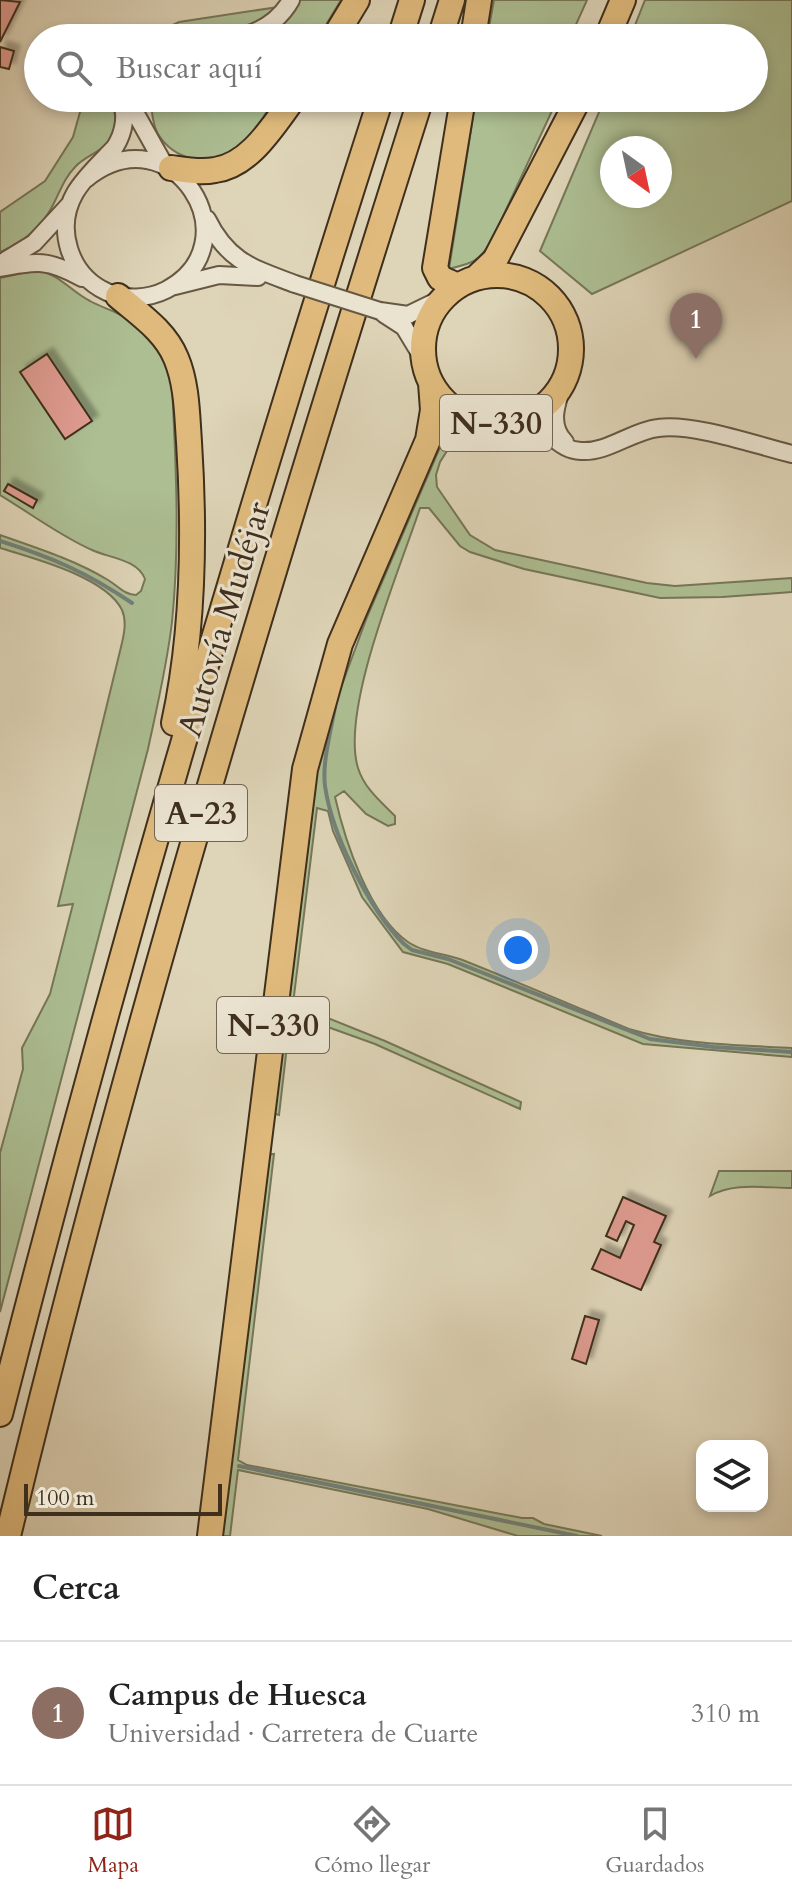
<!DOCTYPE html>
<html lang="es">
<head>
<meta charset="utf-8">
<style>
	:root { --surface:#fff; --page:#f2f2f2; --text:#222; --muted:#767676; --line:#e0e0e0; --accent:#8f2418 }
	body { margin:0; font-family:Cardo,serif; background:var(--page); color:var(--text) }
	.controls { position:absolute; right:24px; bottom:24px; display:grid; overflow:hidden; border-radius:16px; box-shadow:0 4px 12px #0003 }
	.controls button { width:72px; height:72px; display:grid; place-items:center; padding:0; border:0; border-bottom:2px solid var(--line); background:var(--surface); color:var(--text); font:40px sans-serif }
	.compass { position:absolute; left:600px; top:136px; width:72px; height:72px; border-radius:50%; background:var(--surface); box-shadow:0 4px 12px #0003; rotate:147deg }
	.scale { position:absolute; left:24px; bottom:20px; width:198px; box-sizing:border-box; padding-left:8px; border:4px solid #3f2f1d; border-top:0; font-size:22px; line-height:28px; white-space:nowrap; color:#3f2f1d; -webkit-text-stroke:6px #eae3d0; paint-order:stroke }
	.you { position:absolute; left:518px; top:950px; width:28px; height:28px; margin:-20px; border:6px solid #fff; border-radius:50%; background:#1a73e8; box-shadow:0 0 0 12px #1a73e833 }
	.badge { display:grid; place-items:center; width:52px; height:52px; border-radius:50%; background:var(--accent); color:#fff; font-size:26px; font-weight:700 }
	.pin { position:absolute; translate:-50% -66px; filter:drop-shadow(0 2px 4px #0008) }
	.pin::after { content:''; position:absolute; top:42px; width:28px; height:24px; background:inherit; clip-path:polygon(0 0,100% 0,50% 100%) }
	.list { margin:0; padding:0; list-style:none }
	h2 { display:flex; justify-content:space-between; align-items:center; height:104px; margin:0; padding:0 32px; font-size:34px }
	h2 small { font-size:26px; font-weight:400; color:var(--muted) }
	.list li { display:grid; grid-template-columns:52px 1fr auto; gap:24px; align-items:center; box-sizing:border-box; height:144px; padding:0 32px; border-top:2px solid var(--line) }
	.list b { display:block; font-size:30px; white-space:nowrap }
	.list p { margin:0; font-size:26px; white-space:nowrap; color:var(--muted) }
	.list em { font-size:26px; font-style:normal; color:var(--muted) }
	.icon { flex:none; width:44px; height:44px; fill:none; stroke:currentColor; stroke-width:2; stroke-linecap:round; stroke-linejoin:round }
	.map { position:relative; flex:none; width:792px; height:1536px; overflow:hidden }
	.search { position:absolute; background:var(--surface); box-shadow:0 4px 12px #0003; left:24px; right:24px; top:24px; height:88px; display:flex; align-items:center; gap:20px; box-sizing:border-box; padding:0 28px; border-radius:44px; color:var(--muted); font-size:30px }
	.sheet { height:248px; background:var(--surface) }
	nav { display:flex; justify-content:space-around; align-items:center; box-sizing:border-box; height:112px; border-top:2px solid var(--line); background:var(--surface); font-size:22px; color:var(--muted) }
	nav a { display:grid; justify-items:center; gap:4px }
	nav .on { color:var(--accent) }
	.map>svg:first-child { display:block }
	.green { fill:#acbe92; stroke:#767658; stroke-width:2; fill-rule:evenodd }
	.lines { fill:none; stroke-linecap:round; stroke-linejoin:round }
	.stream { stroke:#73807a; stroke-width:4 }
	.building { fill:#df9c91; stroke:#3f2f1d; stroke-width:2; filter:url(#shadow) }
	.minor-casing { stroke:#675844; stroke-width:20 }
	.highway-casing { stroke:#3f2f1d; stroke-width:28 }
	.minor { stroke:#eae3d0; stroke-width:16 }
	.highway { stroke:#dfba7c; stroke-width:24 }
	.minor-bridge-casing { stroke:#675844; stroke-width:20; stroke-linecap:butt }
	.minor-bridge { stroke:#eae3d0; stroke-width:16 }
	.labels { text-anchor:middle; stroke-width:6; stroke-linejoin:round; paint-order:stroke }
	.shield { fill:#eae3d0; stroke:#726553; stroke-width:2 }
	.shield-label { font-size:32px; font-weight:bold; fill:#3f2f1d }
	.street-label { font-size:34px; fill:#3f2f1d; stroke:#eae3d0 }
</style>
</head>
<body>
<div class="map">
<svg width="792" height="1536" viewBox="0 0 792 1536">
	<defs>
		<filter id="shadow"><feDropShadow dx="6" dy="-6" stdDeviation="2" flood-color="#0004"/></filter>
	</defs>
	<rect width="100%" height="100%" fill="#ded4b7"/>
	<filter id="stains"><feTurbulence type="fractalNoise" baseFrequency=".0025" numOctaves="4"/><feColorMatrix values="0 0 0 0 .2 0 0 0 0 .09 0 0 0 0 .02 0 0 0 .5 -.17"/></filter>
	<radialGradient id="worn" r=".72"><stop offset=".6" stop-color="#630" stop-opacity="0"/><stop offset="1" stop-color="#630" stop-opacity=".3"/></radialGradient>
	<path class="green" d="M282,0H341L318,38H145L179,22L278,7Z
		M494,0H587L570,38H487Z
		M645,0H792V201L592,294L540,251L605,98H754V38H630ZM612,148H660V196H612Z
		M84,98H110C115,109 117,122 113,134C106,151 88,154 76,166C65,177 61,189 54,203C43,226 23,243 0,252V212L45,181L73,137Z
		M150,98H276C264,115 252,139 234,151C209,168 174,160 158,134C152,125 152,109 150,98Z
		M476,98H558L491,242C477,263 472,263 449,269Z
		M36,270C60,274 70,291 90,301C99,306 109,309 119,314C149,328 166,354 172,386C176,464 180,544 172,622C167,665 157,707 148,749L0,1312V1153L23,1069L22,1048L50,994L73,904L58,906L121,647C124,635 127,621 122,610C106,577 33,558 0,548V535C37,548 75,560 108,580C118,586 125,595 136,595L141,591L145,579C137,559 109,558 92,550C60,536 30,513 0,495V278Z
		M452,443L440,462L436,475L437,487L470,535L495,550L647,583L675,586L792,578V592L722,597L660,598L524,569L470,552L460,546L429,508H420C400,569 340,709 358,768C364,788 381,802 395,816V824L388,826L366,814L344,791L335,797C345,841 369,915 408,942C424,953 448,954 465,961C520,983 574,1006 629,1029C681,1045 738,1045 792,1048V1057L643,1044L448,964L403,952L362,897L333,831L328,811L317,808L293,1004L385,1041L521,1102L520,1109L375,1044L300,1017L290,1020L279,1115L272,1113L311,799L329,720L367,617L441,445Z
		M274,1154L238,1460L247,1465L522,1518H533L544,1524L602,1536H518L428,1509L238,1470L230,1536H220L266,1155Z
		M719,1171H792V1188C765,1188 733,1182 710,1196Z"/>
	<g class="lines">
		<path class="stream" d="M0,541C53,558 86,572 132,603
			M335,707C331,731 322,762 325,786C332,835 369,909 404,944L412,950L448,959L650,1039L714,1047L792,1052
			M239,1466L577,1536"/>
	</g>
	<path class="building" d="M0,0L20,2L0,42Z
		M0,47L14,51L9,69L0,67Z
		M47,354L92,421L65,439L20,372Z
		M8,484L37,500L33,508L4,491Z
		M623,1197L666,1216L654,1242L661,1245L641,1290L592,1269L601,1249L620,1258L634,1225L626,1221L617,1241L606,1236Z
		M585,1316L599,1320L586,1364L572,1359Z"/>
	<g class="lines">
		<g class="minor-casing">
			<path id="minor" d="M232,38C258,34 278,23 291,0
				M127,98L165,166
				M86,179C172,109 256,243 166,290C148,299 125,300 107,292C69,275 55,228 75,193C85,176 102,161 115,147C125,131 126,116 122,98
				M207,219C228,262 253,268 295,284
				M6,260L34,243L69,205
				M0,268C37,261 48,259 82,278
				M175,286L219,275L258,277
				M380,311L408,315L445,297
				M384,314L404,327L424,360
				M508,422C518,424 529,424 538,429C555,436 561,450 581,451C607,453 632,431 658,428C694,423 755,445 792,454
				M565,442C545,422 560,395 568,371"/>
		</g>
		<g class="highway-casing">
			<path id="highway" d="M334,38L357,0
				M400,38L412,0
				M440,38L452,0
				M473,38L479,0
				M607,38L623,0
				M171,168C185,170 201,173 215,170C251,165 274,124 294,98
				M423 349a74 74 0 1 1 148 0a74 74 0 1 1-148 0Z
				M477,277L495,260L579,98
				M458,286L440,278L435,268L463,98
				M118,296C139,314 165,331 176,358C187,384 187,414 189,442C195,535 194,631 174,723
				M0,1414C113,971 241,533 381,98
				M8,1536C125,1051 270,574 421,98
				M210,1536L305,769L340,644L428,440L433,410L431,383"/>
		</g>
		<use href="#minor" class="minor"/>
		<use href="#highway" class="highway"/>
		<g class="minor-bridge-casing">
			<path id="minor-bridge" d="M295,284L380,311"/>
		</g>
		<use href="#minor-bridge" class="minor-bridge"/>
	</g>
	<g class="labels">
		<g class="shield">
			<rect x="440" y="395" width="112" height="56" rx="6"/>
			<rect x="155" y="785" width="92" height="56" rx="6"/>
			<rect x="217" y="997" width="112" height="56" rx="6"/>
		</g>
		<g class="shield-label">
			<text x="496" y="434">N-330</text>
			<text x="201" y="824">A-23</text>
			<text x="273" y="1036">N-330</text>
		</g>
		<g class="street-label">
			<text transform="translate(223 619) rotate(-73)" y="12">Autovía Mudéjar</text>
		</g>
	</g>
	<rect width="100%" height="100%" filter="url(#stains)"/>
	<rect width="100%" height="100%" fill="url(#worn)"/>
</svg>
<div class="controls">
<button><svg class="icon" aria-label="layers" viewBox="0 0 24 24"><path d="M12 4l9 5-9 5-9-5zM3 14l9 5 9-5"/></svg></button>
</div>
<svg class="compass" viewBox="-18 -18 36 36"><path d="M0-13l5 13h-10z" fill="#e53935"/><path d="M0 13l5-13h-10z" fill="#767676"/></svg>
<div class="scale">100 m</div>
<div class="you"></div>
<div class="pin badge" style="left:696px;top:359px;background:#8d6e63">1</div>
<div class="search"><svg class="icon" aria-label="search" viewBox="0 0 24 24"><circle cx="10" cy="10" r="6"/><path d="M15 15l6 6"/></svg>Buscar aquí</div>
</div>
<section class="sheet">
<h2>Cerca<small></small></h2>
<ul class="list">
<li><span class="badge" style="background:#8d6e63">1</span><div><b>Campus de Huesca</b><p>Universidad · Carretera de Cuarte</p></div><em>310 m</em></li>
</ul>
</section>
<nav>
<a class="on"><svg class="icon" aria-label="map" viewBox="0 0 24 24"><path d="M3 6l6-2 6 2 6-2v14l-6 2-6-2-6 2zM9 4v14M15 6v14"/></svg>Mapa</a>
<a><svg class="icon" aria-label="directions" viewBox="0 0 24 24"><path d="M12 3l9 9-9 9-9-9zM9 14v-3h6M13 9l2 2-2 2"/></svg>Cómo llegar</a>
<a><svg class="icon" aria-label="saved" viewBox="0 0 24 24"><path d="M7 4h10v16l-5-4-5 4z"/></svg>Guardados</a>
</nav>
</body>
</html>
